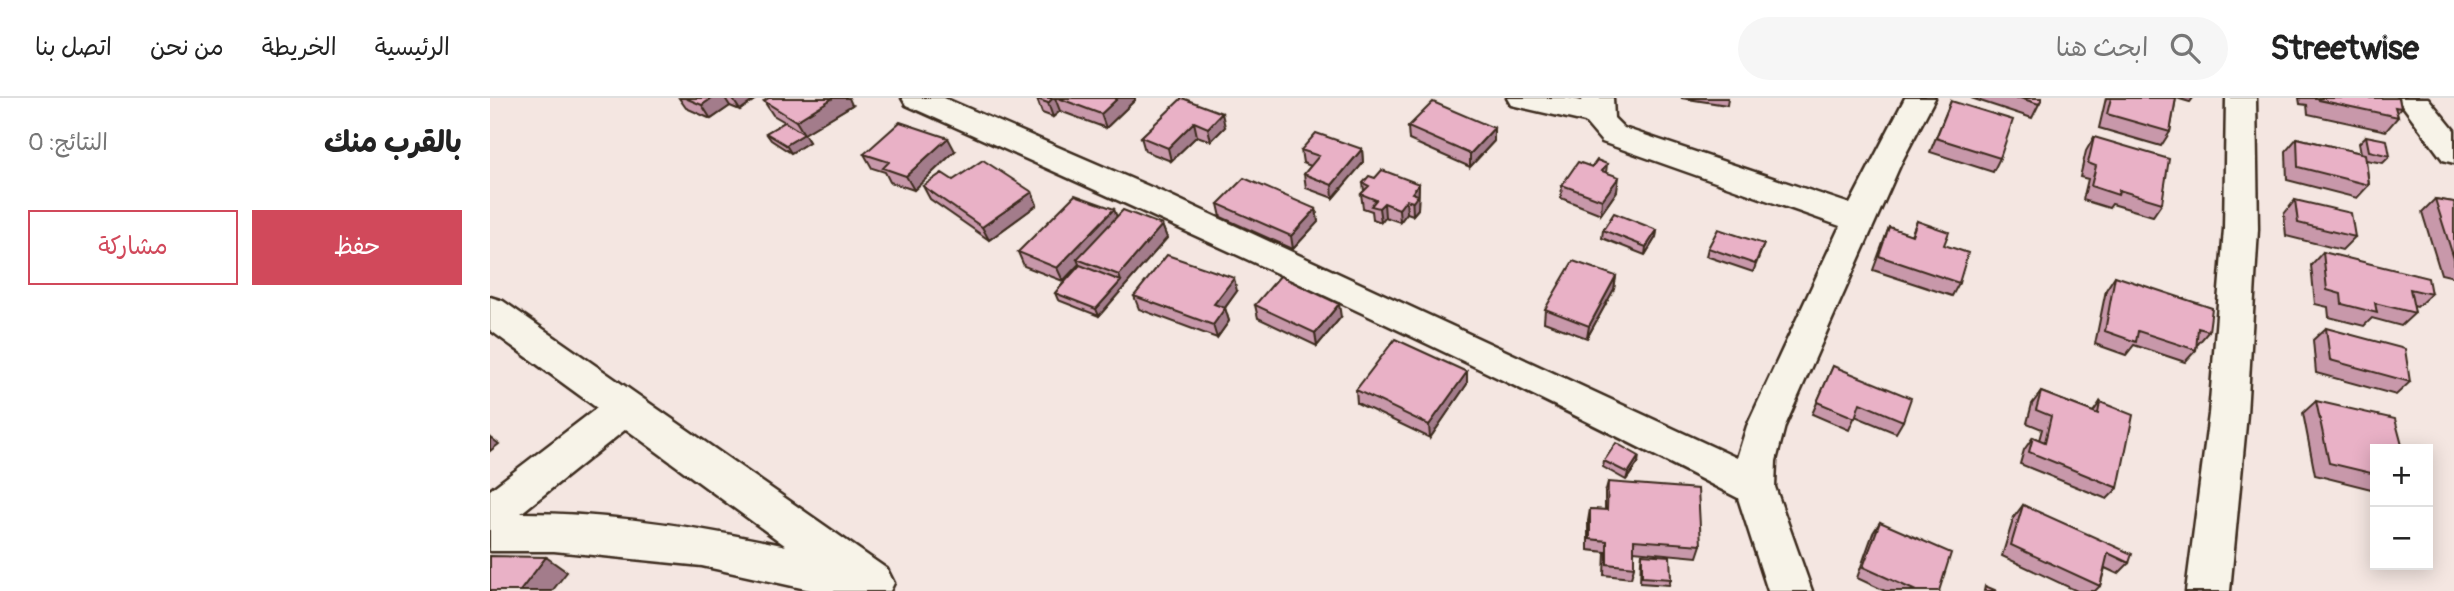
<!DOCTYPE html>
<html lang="ar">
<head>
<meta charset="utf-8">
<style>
	:root { --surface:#fff; --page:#f6f6f6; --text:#222; --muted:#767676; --line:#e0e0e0; --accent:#d1495b }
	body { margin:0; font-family:Pangolin,"Playpen Sans Arabic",sans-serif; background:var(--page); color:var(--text); direction:rtl }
	.controls { position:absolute; right:21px; bottom:21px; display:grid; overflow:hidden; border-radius:0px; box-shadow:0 4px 18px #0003 }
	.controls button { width:63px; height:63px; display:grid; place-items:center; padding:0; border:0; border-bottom:2px solid var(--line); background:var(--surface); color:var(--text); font:35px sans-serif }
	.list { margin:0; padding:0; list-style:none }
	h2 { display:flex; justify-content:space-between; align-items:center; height:91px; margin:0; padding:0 28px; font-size:30px }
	h2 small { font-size:23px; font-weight:400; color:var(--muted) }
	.actions { display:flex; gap:14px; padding:21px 28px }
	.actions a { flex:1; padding:16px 0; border:2px solid var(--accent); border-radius:0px; text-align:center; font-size:24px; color:var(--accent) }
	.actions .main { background:var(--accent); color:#fff }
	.icon { flex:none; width:38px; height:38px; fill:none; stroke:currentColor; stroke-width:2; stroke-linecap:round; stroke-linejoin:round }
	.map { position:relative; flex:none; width:1964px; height:493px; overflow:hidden; direction:ltr }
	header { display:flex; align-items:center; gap:42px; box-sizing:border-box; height:98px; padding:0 35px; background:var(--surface); border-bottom:2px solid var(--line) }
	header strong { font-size:33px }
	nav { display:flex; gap:38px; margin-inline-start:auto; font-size:24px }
	.search { width:490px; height:63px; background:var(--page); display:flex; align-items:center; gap:18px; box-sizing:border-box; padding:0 24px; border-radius:38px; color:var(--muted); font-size:26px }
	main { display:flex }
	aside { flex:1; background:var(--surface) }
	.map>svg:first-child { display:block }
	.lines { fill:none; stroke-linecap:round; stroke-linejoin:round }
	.minor-casing { stroke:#3b2a1e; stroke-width:5 }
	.minor { fill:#f7f3e8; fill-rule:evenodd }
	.wall { fill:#c898aa; stroke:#3b2a1e; stroke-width:2 }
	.shaded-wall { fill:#a37c8b; stroke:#3b2a1e; stroke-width:2 }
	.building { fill:#e9b1c6; stroke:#3b2a1e; stroke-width:2 }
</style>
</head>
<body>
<header>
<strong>Streetwise</strong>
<div class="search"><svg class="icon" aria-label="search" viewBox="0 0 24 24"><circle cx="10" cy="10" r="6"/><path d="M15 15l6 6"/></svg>ابحث هنا</div>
<nav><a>الرئيسية</a><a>الخريطة</a><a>من نحن</a><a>اتصل بنا</a></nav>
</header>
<main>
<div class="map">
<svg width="1964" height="493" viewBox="0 0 1964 493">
	<rect width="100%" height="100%" fill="#f4e6e1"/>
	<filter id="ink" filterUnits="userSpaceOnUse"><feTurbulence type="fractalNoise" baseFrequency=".0143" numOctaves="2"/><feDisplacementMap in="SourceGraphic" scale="14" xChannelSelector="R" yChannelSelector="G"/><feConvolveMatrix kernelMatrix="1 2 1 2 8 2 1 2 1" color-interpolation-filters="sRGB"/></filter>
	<g filter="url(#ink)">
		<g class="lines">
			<g class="minor-casing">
				<path id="minor" d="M412,0H454L679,97L1247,360L1257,328L1350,128L1112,44L1095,24L1021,7L1017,0H1078L1092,3L1093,0H1123L1124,20L1134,30L1360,106L1415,0H1445L1412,63L1295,328L1286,363L1285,389L1322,493H1278L1248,400C976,259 696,132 416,7Z
					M1736,0H1766L1768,131L1757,316L1740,493H1696L1719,316L1734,131Z
					M1907,0H1938L1964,32V65L1953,62Z
					M0,199L13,203L397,471L404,485L400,493H325L212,468L64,453H0V392L107,310L0,232ZM136,331L296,448C209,429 121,415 31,415Z"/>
			</g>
			<use href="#minor" class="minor"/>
		</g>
		<path class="wall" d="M189,0H267L250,12L240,8L221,21L196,10Z
			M548,0H645V2L616,30L570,13L563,19L552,15L547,1Z
			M693,0L735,29L721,43L707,38L681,63L655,53L651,39Z
			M1191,0H1238L1237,7Z
			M1481,0H1552L1542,20Z
			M1616,0H1703L1700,4L1686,0L1680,34L1671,48L1609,30Z
			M1809,0H1909L1911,10L1907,15L1908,19L1896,33L1818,16L1817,7L1810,6Z
			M274,3L362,7L314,36L319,44L301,55L281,42L276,35L295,24L283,17Z
			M1461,3L1510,60L1503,74L1440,54Z
			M918,29L1004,30V43L980,69L919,42Z
			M1876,38L1900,58L1893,65L1876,62L1879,87L1867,100L1797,82L1796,53L1807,40L1871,55L1869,45Z
			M1604,39L1672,105L1663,118L1622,106L1619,110L1593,102L1598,81L1590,79L1596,53Z
			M872,51L873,65L843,100L816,90L814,76L821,68L813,65L811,52Z
			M465,53L424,92L400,84L395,74L382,70L374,56Z
			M1117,66L1116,75L1127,93L1111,116L1071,100L1072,87L1102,69Z
			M885,80L929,86L928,111L923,117L917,115L910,124L895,119L891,124L883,121L882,113L873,110L871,96L874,93L873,85Z
			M463,82L542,94L547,107L499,142L440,101L433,88Z
			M1945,101L1964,104V179L1951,176L1932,114Z
			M1805,102L1865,139L1852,152L1796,138L1794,116Z
			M728,106L826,111L828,124L803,151L731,119Z
			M627,119L672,127L677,140L609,218L568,202L565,195L589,166L573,183L534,168L528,154Z
			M1427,123L1454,147L1469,185L1462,198L1383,172L1399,129L1421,137Z
			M1113,132H1167L1166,139L1155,157L1112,140Z
			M1274,146L1263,174L1216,158L1218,150Z
			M1833,154L1941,196L1927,209L1923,208L1925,215L1911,228L1882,220L1874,228L1839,219L1838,209L1825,206L1821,167Z
			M1126,178L1124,191L1097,240L1054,224L1055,211Z
			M1625,178L1719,233L1708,246H1707L1706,252L1695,264L1644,247L1636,257L1605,246L1616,192Z
			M747,193L735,210L739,223L727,240L649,211L644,198Z
			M765,207L851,219L827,248L768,220Z
			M1836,230L1920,284L1906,297L1826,275L1823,242Z
			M1343,268L1413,323L1406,335L1365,318L1359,332L1322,316Z
			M977,274V286L940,340L867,305L866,292Z
			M1551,294L1603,314L1610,304L1628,390L1617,401L1530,366L1534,352L1543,339L1549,342L1552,331L1537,325L1542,306Z
			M1826,303L1885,351V392L1825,377L1813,315Z
			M1114,363L1148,365L1136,382L1113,369Z
			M1118,384L1211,447L1207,459L1144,453V469L1141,480L1114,477L1115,454L1098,452V423L1100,411L1115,412V395Z
			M1533,407L1639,465L1628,476L1615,470L1610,488L1605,493H1587L1512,458L1524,419Z
			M1390,424L1449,493H1395L1367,480L1383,435Z
			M1152,456L1181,481L1179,487L1150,485L1151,462Z"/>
		<path class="shaded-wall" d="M222,0H235L240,8L221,21L212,7Z
			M242,0H267L250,12Z
			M343,0H359L362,7L314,36L306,23Z
			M563,0H565L570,13L563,19L558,5Z
			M628,0H645V2L616,30L611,16Z
			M732,15L735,29L721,43L718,30Z
			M704,24L707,38L681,63L678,50Z
			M1004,30V43L980,69V56Z
			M314,36L319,44L301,55L296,47Z
			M458,40L465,53L424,92L416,78Z
			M872,51L873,65L843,100L842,87Z
			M1129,79L1127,93L1111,116L1112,102Z
			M929,86L928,111L923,117L922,95Z
			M542,94L547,107L499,142L492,129Z
			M916,102L917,115L910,124L909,111Z
			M894,105L895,119L891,124L889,110Z
			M624,111L629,125L587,161L589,166L573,183L567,170Z
			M826,111L828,124L803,151L801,138Z
			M672,127L677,140L609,218L606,211L631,183L629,177Z
			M1167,132L1166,139L1155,157L1156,149Z
			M1126,178L1124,191L1097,240L1099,228Z
			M744,180L747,193L728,219L724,206Z
			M849,206L851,219L827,248L825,235Z
			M735,210L739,223L727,240L723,227Z
			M977,274V286L940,340L939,327Z
			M0,339L9,346L0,353Z
			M1149,358L1148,365L1136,382L1138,375Z
			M56,459L77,474L62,493H30Z"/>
		<path class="building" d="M195,0H222L212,7Z
			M279,0H343L306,23L274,3Z
			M548,0H563L558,5L547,1Z
			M568,0H628L611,16Z
			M692,0L732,15L718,30L704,24L678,50L651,39Z
			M1530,0H1552L1549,6Z
			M1621,0H1686L1680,34L1617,16Z
			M1828,0H1909L1911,10L1905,9L1908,19L1829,2Z
			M1461,3L1523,22L1510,60L1446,40Z
			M943,4L1004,30L980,56L918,29Z
			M295,24L314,36L296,47L276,35Z
			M410,24L458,40L416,78L393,70L399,64L374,56Z
			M826,35L872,51L842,87L814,76L829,58L811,52Z
			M1876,38L1897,42L1900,58L1879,53Z
			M1604,39L1679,61L1672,105L1629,92L1628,97L1601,88L1606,68L1598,65Z
			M1807,40L1875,56L1879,87L1808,69Z
			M493,62L542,94L492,129L433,88L452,75L463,82Z
			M1107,62L1117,66L1112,73L1129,79L1112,102L1072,87L1088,64L1102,69Z
			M892,72L929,86L922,95L928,97L923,104L916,102L909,111L894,105L889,110L881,108L886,102L871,96L879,88L873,85L879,78L885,80Z
			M754,80L826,111L801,138L728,106Z
			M585,97L624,111L567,170L528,154Z
			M1945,101L1964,104V161Z
			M1805,102L1861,115L1865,139L1808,125Z
			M633,112L672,127L629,177L587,161Z
			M1124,115L1167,132L1156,149L1113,132Z
			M1427,123L1459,134L1454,147L1478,155L1469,185L1389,158L1399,129L1422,137Z
			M1228,131L1274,146L1265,166L1218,150Z
			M1833,154L1938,180L1941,196L1920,191L1925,215L1885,205L1887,215L1852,206L1851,196L1837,192Z
			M677,157L744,180L724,206L735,210L723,227L644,198Z
			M1083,163L1126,178L1099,228L1055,211Z
			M590,167L631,183L606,211L565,195Z
			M790,178L849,206L825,235L765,207Z
			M1625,178L1722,210L1719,233L1708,230L1706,252L1648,233L1646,244L1615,233Z
			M1836,230L1915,251L1920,284L1840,262Z
			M905,241L977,274L939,327L866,292Z
			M1343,268L1421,300L1413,323L1370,305L1365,320L1327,304Z
			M1551,294L1608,316L1610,304L1643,317L1628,390L1539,354L1543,339L1555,344L1561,318L1546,312Z
			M1826,303L1905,321L1913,351H1885V376L1839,365Z
			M1126,345L1149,358L1138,375L1114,363Z
			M1118,384L1208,391L1211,447L1144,442V469L1117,466V443L1100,441V411L1117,412Z
			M1533,407L1642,456L1639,465L1618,455L1610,488L1521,447Z
			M1390,424L1461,455L1449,493H1426L1373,469Z
			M1152,456L1180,458L1181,481L1152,479Z
			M0,458L56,459L30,493H0Z
			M1495,488L1507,493H1494Z"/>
	</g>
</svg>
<div class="controls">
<button>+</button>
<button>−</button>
</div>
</div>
<aside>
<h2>بالقرب منك<small>النتائج: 0</small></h2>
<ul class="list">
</ul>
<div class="actions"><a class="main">حفظ</a><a>مشاركة</a></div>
</aside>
</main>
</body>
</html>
